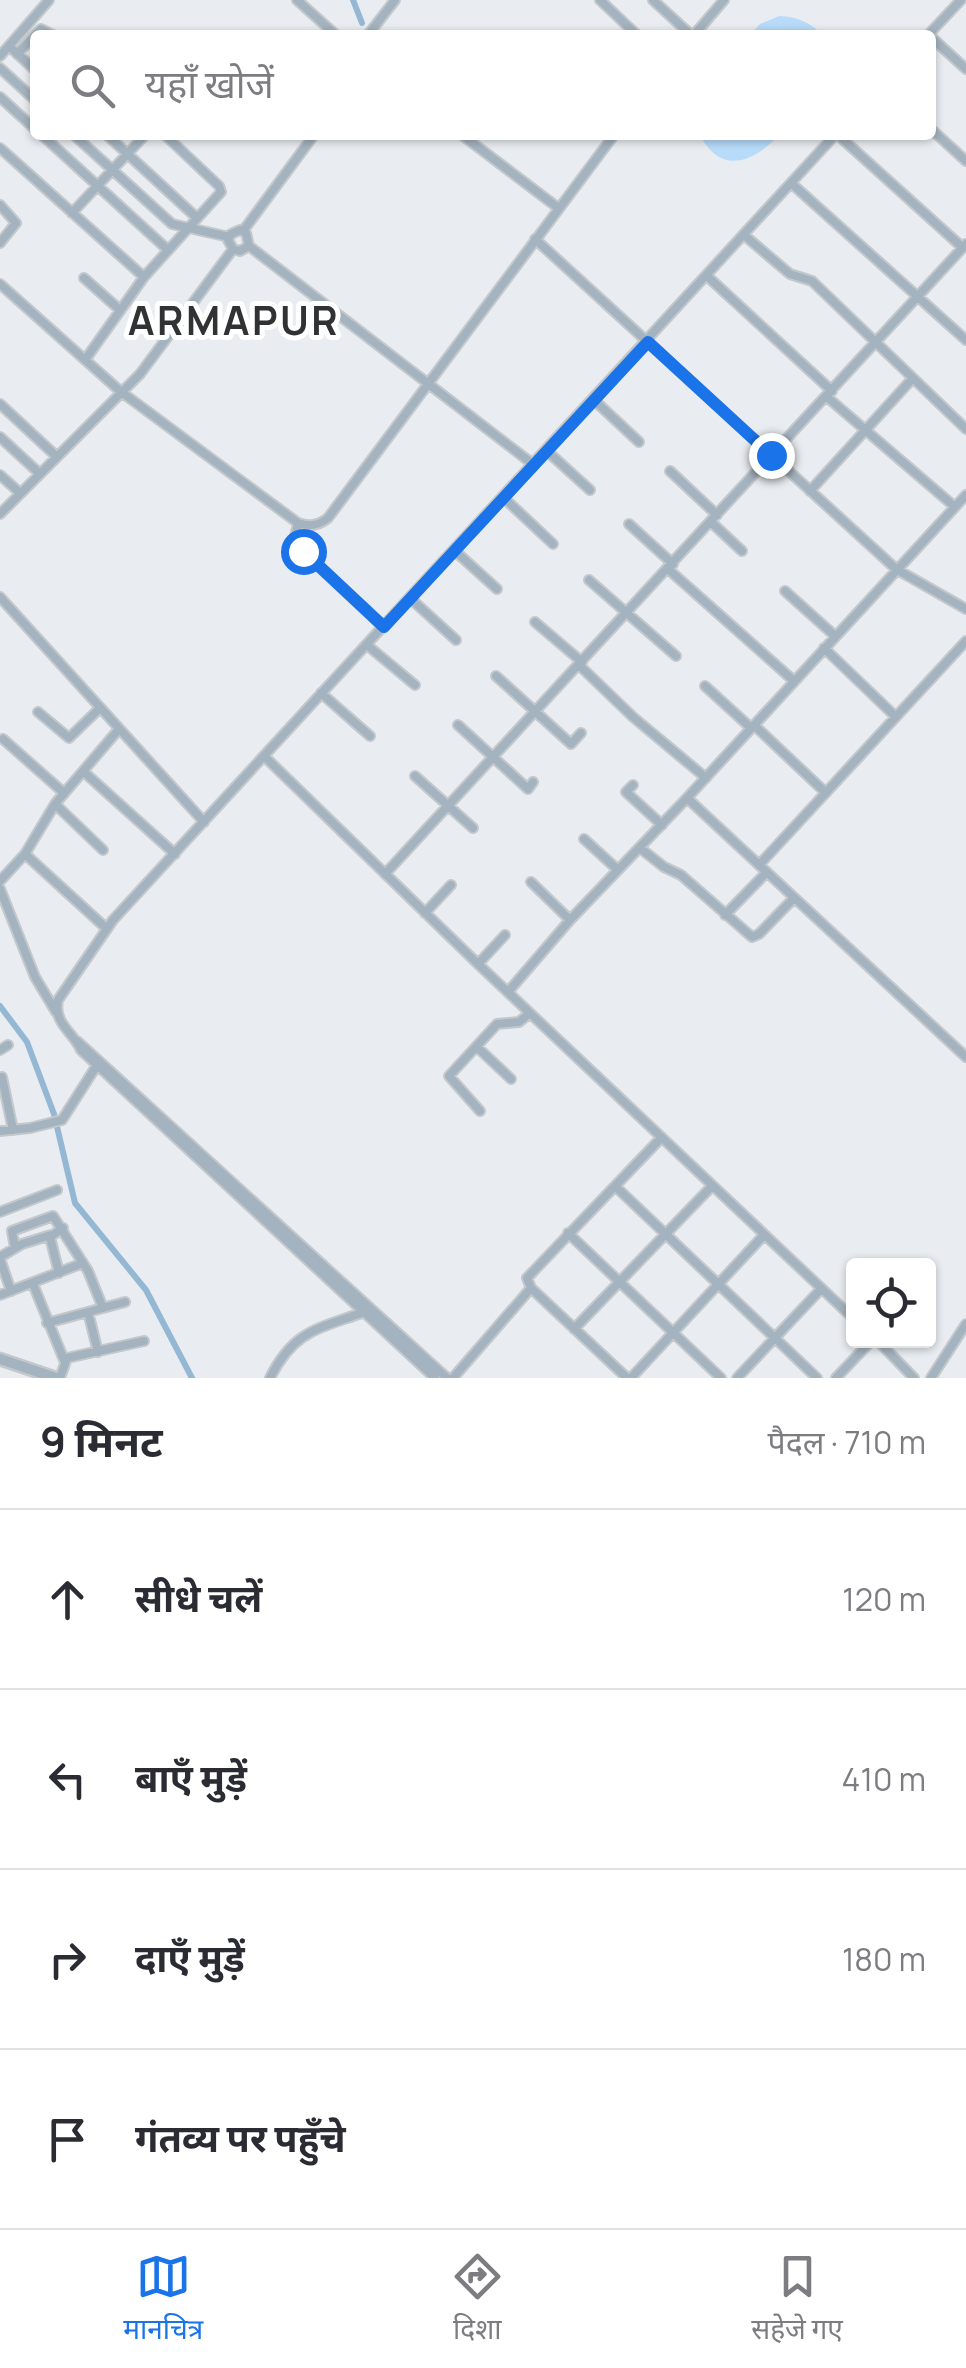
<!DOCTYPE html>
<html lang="hi">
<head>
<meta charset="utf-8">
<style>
	:root { --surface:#fff; --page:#f2f2f3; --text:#2b2b33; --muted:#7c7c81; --line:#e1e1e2; --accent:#1a73e8 }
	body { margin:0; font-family:Manrope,"Noto Sans Devanagari",sans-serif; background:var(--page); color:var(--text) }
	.controls { position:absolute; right:30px; bottom:30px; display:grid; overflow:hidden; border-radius:10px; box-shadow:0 2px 8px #0004 }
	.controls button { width:90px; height:90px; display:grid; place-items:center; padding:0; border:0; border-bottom:2px solid var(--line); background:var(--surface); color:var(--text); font:50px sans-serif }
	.stop { position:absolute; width:30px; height:30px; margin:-22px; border:8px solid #1a73e8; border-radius:50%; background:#fff }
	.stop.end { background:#1a73e8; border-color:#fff; box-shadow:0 2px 10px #0008 }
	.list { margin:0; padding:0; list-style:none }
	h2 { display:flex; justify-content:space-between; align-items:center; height:130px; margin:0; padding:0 40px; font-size:42px }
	h2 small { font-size:32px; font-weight:400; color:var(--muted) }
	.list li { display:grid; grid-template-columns:65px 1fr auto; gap:30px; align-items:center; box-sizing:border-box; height:180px; padding:0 40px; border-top:2px solid var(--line) }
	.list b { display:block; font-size:38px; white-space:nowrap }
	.list em { font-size:32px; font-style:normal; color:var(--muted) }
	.icon { flex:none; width:55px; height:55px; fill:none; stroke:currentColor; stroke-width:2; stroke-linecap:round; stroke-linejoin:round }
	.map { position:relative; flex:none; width:966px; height:1378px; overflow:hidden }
	.search { position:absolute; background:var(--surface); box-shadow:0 2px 8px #0004; left:30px; right:30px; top:30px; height:110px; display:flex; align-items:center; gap:25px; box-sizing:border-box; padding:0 35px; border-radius:10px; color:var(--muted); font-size:38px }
	.sheet { height:850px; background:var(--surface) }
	nav { display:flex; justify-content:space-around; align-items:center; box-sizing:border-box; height:140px; border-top:2px solid var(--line); background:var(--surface); font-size:28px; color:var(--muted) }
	nav a { display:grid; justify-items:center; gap:5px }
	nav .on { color:var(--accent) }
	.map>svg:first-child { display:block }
	.green { fill:#b7dbf9 }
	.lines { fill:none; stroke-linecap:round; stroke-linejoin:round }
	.canal { stroke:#94b7d4; stroke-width:6 }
	.minor-casing { stroke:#c4c8cb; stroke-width:12 }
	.tertiary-casing { stroke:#c4c8cb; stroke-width:15 }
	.minor { stroke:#a4b3c0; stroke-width:8 }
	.tertiary { stroke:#a4b3c0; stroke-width:10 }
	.route { stroke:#1a73e8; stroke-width:12 }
	.labels { text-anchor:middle; stroke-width:10; stroke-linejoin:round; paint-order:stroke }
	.district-label { font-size:40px; font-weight:bold; letter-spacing:2.5px; fill:#303233; stroke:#fff }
</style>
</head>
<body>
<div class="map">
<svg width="966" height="1378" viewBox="0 0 966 1378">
	<rect width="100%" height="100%" fill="#e9edf1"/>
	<path class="green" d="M779,16C798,17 809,22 823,35H750L760,24Z
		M700,135H779C754,162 721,176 700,135Z"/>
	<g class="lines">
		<path class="canal" d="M353,0L362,23
			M0,1006L27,1042L54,1114L75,1203L146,1290L192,1378"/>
		<g class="minor-casing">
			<path id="minor" d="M297,0L336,35
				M600,0L637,35
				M653,0L691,35
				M368,35L395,0
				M694,35L724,0
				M928,35L961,0
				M931,37L966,69
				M9,46L35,70
				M17,54L41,29L53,35
				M0,56L49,0
				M0,68L35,100
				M0,97L35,129
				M931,129L966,161
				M42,135L168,250
				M74,135L172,224L229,237
				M107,135L197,218
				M462,135L557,207
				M838,135L963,248
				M0,148L144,277
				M791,183L966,340
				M0,205L16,223L0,243
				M72,213L145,135
				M243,231L314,135
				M744,235L790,274L812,281L966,429
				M535,239L896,569L966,609
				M249,246L534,465
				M707,276L832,391
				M84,278L120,310
				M0,284L120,391L298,523C309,527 318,526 328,518L614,135
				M85,360L144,277L221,192L219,186L165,135
				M827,397L955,507
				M594,400L639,442
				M0,404L55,455
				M0,437L39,473
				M547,451L590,490
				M670,471L717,515
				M0,475L20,493
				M810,491L912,379
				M504,498L553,544
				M0,514L140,374L233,249L240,251L249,246L246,233L240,230L231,234L228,240L233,249
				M711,522L742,551
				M298,523L295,537L297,546L384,627
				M629,524L673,564
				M455,551L497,589
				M668,569L794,681
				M589,580L676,656
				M785,591L835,636
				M0,597L204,822
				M411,599L456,640
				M535,622L582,662
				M367,645L415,685
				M824,648L896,717
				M579,665L633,717L706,778
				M496,676L571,744L581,733
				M705,686L751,728
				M321,693L370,736
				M38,712L69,738L100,708
				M458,725L528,789L533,782
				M754,725L826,793
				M3,739L64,793
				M264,756L478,964L854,1319
				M84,772L175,854
				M415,776L473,828
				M633,785L626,792L662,825
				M687,798L966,1057
				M55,804L103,850
				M584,839L618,870
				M640,848L664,867L681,875L752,937L759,934L794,898
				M25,854L107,929
				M759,865L966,641
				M385,874L966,244
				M0,881L25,854L55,804L119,729
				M531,882L570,920
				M0,889L35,977L56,1012
				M425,913L451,885
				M725,915L767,872
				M478,964L505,935
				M508,992L570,920L687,798L966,495
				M77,1041L447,1378
				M477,1047L511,1079
				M0,1050L8,1045
				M2,1077L13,1130
				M480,1111L449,1076L497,1024L519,1022L530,1013
				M0,1131L30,1128L62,1120L97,1065
				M615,1186L817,1378
				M0,1212L57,1190
				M568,1233L721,1378
				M15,1248L12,1231L53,1216L88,1271L103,1308
				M0,1257L22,1244L51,1235
				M0,1259L11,1291
				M59,1273L50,1237L63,1228
				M33,1284L64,1360
				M0,1295L83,1263
				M88,1312L98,1352
				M47,1323L125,1302
				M574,1329L712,1186
				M877,1340L914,1378
				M60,1378L67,1358L144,1341
				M270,1378C294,1330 318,1329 364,1312
				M435,1378L81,1050C73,1032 53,1023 58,1000L113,920L835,135
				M453,1378L531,1288
				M627,1378L531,1288L527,1278L661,1138
				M631,1378L763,1236
				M737,1378L821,1289
				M836,1378L872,1340
				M931,1378L966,1324"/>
		</g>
		<g class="tertiary-casing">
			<path id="tertiary" d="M0,1359L56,1378"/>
		</g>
		<use href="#minor" class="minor"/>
		<use href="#tertiary" class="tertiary"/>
	</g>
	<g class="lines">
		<path class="route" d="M303,551L384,627L648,342L771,455"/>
	</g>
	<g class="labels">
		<g class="district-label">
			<text x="234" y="335">ARMAPUR</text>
		</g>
	</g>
</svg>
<div class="controls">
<button><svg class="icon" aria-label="locate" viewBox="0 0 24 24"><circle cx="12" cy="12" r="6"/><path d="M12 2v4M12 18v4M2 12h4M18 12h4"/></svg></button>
</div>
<div class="stop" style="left:303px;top:551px"></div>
<div class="stop end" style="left:771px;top:455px"></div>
<div class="search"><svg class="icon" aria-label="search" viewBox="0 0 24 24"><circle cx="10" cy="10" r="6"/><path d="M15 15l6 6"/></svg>यहाँ खोजें</div>
</div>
<section class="sheet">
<h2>9 मिनट<small>पैदल · 710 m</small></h2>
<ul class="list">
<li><svg class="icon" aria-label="ahead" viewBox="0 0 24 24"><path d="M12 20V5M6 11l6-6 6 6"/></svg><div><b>सीधे चलें</b></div><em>120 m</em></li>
<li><svg class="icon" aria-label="left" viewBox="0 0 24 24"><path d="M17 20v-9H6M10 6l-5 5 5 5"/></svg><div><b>बाएँ मुड़ें</b></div><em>410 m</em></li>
<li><svg class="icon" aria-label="right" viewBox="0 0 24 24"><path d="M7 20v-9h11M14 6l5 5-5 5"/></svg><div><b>दाएँ मुड़ें</b></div><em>180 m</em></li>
<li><svg class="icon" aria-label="arrive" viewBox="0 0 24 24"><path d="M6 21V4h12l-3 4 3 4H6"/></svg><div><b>गंतव्य पर पहुँचे</b></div></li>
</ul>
</section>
<nav>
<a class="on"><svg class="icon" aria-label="map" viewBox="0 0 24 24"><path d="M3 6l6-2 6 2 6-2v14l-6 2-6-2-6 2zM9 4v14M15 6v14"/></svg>मानचित्र</a>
<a><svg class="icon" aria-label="directions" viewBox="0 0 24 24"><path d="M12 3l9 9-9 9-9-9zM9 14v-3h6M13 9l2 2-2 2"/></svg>दिशा</a>
<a><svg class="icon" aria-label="saved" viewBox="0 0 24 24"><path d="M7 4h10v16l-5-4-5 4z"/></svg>सहेजे गए</a>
</nav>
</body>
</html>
